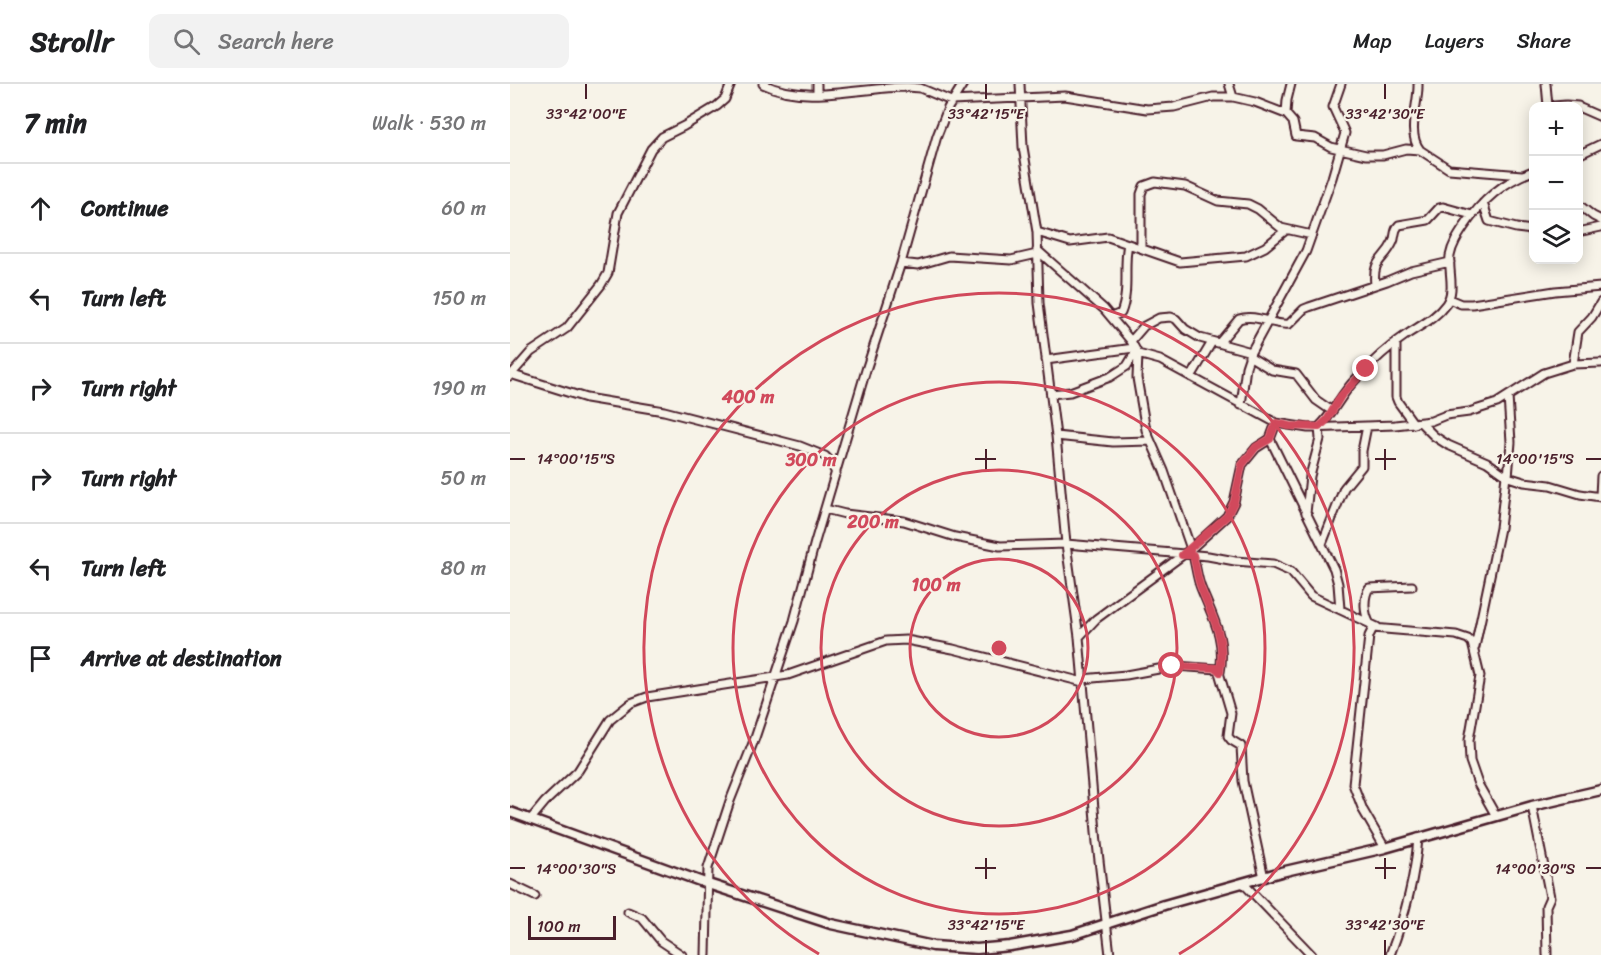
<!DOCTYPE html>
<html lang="en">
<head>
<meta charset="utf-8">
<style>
	:root { --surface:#fff; --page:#f2f2f2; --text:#202124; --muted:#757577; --line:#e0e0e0 }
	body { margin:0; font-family:Sriracha,sans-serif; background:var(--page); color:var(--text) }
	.controls { position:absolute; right:18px; top:18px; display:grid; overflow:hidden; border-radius:12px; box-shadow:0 3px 15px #0003 }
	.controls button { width:54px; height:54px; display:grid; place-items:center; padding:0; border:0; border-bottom:2px solid var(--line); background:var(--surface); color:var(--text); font:30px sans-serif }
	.scale { position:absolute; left:18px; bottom:15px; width:88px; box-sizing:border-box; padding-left:6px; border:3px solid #4a1f2b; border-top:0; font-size:16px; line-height:21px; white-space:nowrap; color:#4a1f2b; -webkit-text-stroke:4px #f7f3e8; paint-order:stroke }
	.stop { position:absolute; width:18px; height:18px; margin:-14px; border:4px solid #d1495b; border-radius:50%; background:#fff }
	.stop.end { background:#d1495b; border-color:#fff; box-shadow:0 2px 6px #0008 }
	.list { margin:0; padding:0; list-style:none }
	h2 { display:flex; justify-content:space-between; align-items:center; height:78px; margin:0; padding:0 24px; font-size:26px }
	h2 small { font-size:20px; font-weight:400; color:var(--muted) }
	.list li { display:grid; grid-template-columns:39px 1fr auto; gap:18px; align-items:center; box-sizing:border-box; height:90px; padding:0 24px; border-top:2px solid var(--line) }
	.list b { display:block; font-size:22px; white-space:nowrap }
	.list em { font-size:20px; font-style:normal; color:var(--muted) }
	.icon { flex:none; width:33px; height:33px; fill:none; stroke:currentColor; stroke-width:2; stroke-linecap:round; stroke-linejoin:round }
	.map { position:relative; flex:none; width:1091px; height:871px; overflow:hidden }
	header { display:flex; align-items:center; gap:36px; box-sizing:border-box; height:84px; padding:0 30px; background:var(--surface); border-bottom:2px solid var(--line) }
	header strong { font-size:28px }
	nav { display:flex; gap:33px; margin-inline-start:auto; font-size:21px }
	.search { width:420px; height:54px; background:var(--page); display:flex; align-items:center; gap:15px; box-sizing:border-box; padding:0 21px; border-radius:12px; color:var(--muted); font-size:22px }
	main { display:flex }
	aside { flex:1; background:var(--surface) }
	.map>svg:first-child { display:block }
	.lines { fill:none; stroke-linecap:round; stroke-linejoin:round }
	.minor-casing { stroke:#4a1f2b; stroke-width:11 }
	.tertiary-casing { stroke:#4a1f2b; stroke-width:13 }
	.minor { stroke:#f7f3e8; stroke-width:7 }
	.tertiary { stroke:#f7f3e8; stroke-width:8 }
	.route { stroke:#d1495b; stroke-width:8 }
	.ticks { fill:none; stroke:#4a1f2b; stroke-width:2 }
	.ring { fill:none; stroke:#d1495b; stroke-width:3 }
	.ticks-label { font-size:15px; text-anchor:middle; fill:#4a1f2b; stroke:#f7f3e8; stroke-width:4.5; stroke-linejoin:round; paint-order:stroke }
	.centre { fill:#d1495b; stroke:#f7f3e8; stroke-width:3 }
	.ring-label { font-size:18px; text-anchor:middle; font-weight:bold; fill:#d1495b; stroke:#f7f3e8; stroke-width:4.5; stroke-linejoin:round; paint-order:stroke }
</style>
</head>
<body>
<header>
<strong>Strollr</strong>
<div class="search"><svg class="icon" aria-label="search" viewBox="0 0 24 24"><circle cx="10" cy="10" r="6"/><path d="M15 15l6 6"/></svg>Search here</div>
<nav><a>Map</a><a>Layers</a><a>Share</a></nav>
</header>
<main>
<aside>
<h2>7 min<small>Walk · 530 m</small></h2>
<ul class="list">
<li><svg class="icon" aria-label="ahead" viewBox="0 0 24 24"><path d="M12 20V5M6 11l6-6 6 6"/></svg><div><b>Continue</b></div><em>60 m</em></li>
<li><svg class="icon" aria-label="left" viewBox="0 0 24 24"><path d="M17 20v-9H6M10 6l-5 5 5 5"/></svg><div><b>Turn left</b></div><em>150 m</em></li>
<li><svg class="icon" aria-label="right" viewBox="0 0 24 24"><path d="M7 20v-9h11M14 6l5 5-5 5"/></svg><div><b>Turn right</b></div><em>190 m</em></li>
<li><svg class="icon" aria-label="right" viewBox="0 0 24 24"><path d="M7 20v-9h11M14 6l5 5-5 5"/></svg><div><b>Turn right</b></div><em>50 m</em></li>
<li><svg class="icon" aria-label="left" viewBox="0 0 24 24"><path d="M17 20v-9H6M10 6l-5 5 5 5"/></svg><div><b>Turn left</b></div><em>80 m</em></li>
<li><svg class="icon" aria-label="arrive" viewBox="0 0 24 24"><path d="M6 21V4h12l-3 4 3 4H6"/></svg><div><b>Arrive at destination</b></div></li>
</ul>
</aside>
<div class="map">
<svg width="1091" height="871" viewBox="0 0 1091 871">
	<rect width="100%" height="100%" fill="#f7f3e8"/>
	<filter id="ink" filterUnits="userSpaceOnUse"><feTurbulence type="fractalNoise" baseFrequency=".0167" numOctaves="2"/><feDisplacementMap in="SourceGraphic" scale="12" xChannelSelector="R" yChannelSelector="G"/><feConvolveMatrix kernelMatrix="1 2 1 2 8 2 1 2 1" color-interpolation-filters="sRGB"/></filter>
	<g filter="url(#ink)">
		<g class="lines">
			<g class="minor-casing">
				<path id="minor" d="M253,0C297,21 351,3 397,3L410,4L441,17L555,12L637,25L664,23L703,13H723L745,18L776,30L783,38L786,52L805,54L821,63L856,71H873L896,65L910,66L939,85L1012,91
					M307,0V9
					M510,0L513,63L527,148L529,219L546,352L556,460L569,553L587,759L600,871
					M719,0L723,13
					M908,0C909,20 896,48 910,66
					M1036,0L1038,22
					M1044,22L1056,21L1068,22
					M1068,23L1091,33
					M776,30L777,16L781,0
					M1068,71L1091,60
					M973,119L979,137L1006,144L1023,146
					M1068,120L1083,132L1091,136
					M527,148L560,158L598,153L670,178L736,172L755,163L776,146
					M1068,148L1091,143
					M631,163V110L634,102L645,98L675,102L708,117L738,120L748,125L771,144L802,151
					M527,166L594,225L621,257L628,270L650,276L766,339L798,344L885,341L921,337L936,331L959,328L987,319L1034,289L1063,280L1091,279
					M391,179L408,181L439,172L501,176L527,170
					M865,201C862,174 874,178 883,158C886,152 883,147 889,141L918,136L929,124L933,123L962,131
					M939,215L951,220H962L1045,207L1091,203
					M601,233L611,229C620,207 613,181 618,160
					M621,257L634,242L649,234L661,233L666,235L675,245L690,254L741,268
					M709,259L729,235C747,229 762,242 779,240L794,225L799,223L877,197L901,187L940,178
					M886,259V313L888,318L904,340
					M628,270L627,294L636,346L654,387L681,465
					M739,272L762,286L786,290L806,316L822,327
					M536,276L624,264
					M1063,280L1068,248L1082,233L1091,218
					M0,290L76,314L154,327L290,362L315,372L319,376L326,389
					M0,292L21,268L57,244L91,201L98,189L108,129L141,65L152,53L174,42L207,22L215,15L221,0
					M681,293L702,258
					M541,310L560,308L600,293L617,282L626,267
					M731,321L736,283L741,268L796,167L822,94L835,49L823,23L831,0
					M911,339L924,352L938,361L977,378L998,393L1014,398L1040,401L1070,410L1091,413
					M546,352L603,358L640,357
					M760,355L824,485L828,500L830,525
					M998,393L1001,358L998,313
					M1090,412L1091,392
					M315,425L335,430L394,437L445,453L490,462L556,460L698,472L725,477L763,480L781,488L801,512L867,543
					M796,429L800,392L810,355L809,343C824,329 831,310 845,296C860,280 878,263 896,251C911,241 925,235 936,220C946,206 938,188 940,172C942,161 948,152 954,143C972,116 993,98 1023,87
					M812,460L834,404L852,382V367L857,342
					M683,471C686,482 687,494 691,504C703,534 716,555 710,588
					M860,540C854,530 853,514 859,504L902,502
					M569,553L586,535L681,465L717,432L724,418L732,381L746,364L760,355L766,339
					M965,563L990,444L996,392
					M572,595L616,591L665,582L708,585L721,629L718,652L721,656L731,662L733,697L754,794
					M1022,722L1040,813L1036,822L1037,871
					M20,736L35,718L68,687L100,636L121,619L137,613L278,591L376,557L396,556L443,565L573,598
					M875,764L853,726L843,700L859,552L863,544L946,551L958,555L962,559L970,592L959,656L960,677L968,700L986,732
					M0,800L25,812
					M734,800L802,871
					M118,828L132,834L151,857L172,871
					M196,871L198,784L220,717L245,654L284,537L305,458L356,286L391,179L427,52L438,24L453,0
					M880,871C895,832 905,796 908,754"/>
			</g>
			<g class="tertiary-casing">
				<path id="tertiary" d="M0,728L198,800L321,840L423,862L467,865L500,862L562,851L654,821L771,788L875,764L1022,722L1091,706"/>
			</g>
			<use href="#minor" class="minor"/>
			<use href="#tertiary" class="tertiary"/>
		</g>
	</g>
	<g class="lines" filter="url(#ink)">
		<path class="route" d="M662,582L706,584L710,588C716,554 703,535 691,504C687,493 686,482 683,471H672L717,432L724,418L732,381L746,363L760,355L766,339L779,342L809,343L817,336L831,312L856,285"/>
	</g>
	<path class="ticks" d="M76,0V15M476,0V15M875,0V15M476,365V386M875,365V386M0,375H15M465,375H486M865,375H886M1076,375H1091M476,774V795M875,774V795M0,784H15M465,784H486M865,784H886M1076,784H1091M476,856V871M875,856V871"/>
	<g class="ring">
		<circle cx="489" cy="564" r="89"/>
		<circle cx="489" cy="564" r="178"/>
		<circle cx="489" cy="564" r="266"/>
		<path d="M309 870A355 355 0 1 1 669 870"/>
	</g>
	<g class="ticks-label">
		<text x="76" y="35">33°42'00"E</text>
		<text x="476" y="35">33°42'15"E</text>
		<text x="875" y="35">33°42'30"E</text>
		<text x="66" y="380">14°00'15"S</text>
		<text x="1025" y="380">14°00'15"S</text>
		<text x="66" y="790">14°00'30"S</text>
		<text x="1025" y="790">14°00'30"S</text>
		<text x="476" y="846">33°42'15"E</text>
		<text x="875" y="846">33°42'30"E</text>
	</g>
	<circle cx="489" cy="564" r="9" class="centre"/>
	<g class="ring-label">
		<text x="238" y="319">400 m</text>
		<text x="301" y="382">300 m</text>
		<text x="363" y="444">200 m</text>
		<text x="426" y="507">100 m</text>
	</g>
</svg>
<div class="controls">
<button>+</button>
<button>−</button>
<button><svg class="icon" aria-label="layers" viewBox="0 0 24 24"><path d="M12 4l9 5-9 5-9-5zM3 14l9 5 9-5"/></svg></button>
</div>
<div class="scale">100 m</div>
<div class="stop" style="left:662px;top:582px"></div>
<div class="stop end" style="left:856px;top:285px"></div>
</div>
</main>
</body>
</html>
